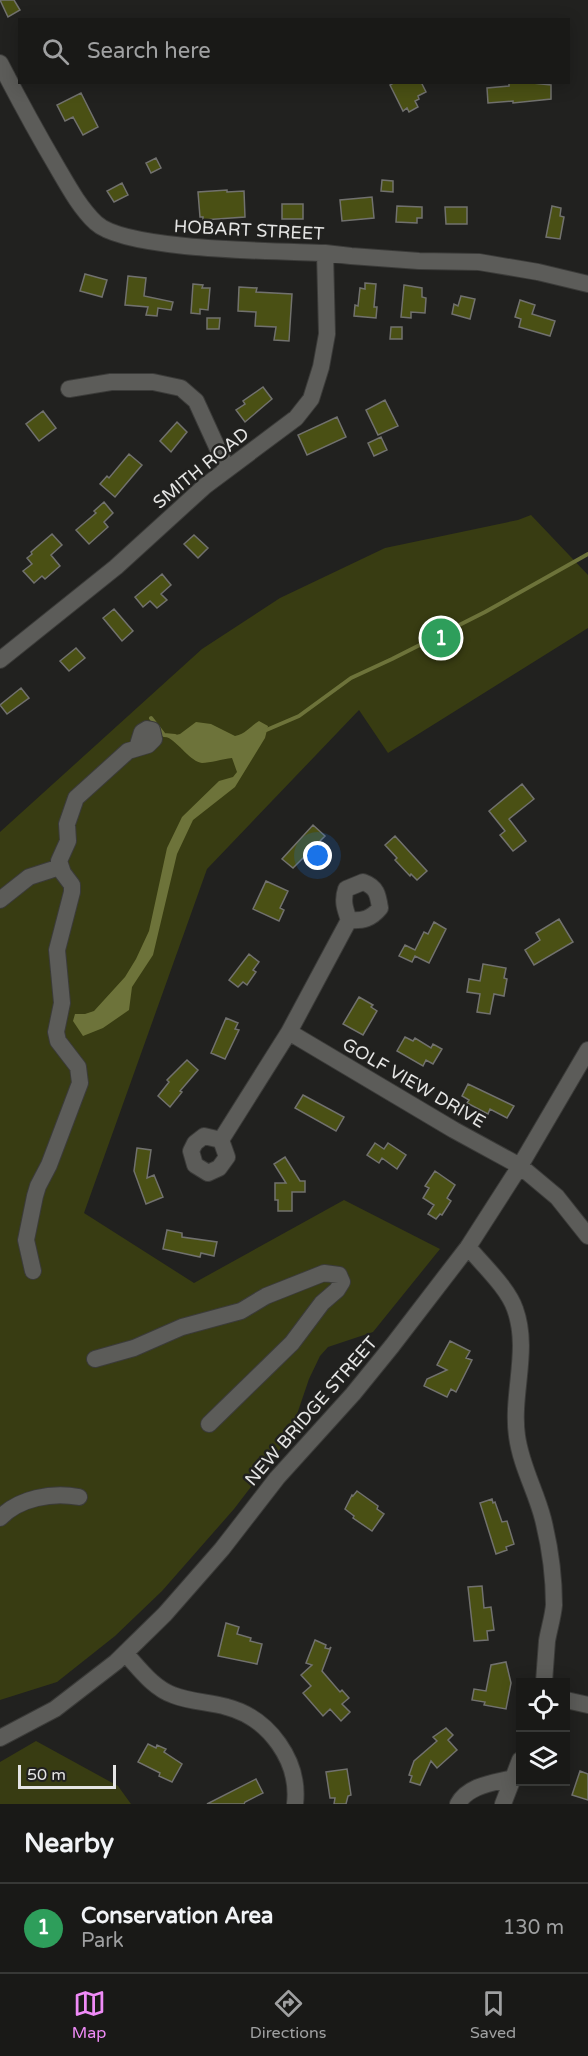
<!DOCTYPE html>
<html lang="en">
<head>
<meta charset="utf-8">
<style>
	:root { --surface:#191917; --page:#222220; --text:#f1f3f6; --muted:#9fa0a1; --line:#373836; --accent:#ef8bf7 }
	body { margin:0; font-family:"Varela Round",sans-serif; background:var(--page); color:var(--text) }
	.controls { position:absolute; right:18px; bottom:18px; display:grid; overflow:hidden; border-radius:0px; box-shadow:0 3px 15px #0003 }
	.controls button { width:54px; height:54px; display:grid; place-items:center; padding:0; border:0; border-bottom:2px solid var(--line); background:var(--surface); color:var(--text); font:30px sans-serif }
	.scale { position:absolute; left:18px; bottom:15px; width:98px; box-sizing:border-box; padding-left:6px; border:3px solid #e5e5e4; border-top:0; font-size:16px; line-height:21px; white-space:nowrap; color:#e5e5e4; -webkit-text-stroke:4px #21211f; paint-order:stroke }
	.you { position:absolute; left:318px; top:856px; width:21px; height:21px; margin:-15px; border:4px solid #fff; border-radius:50%; background:#1a73e8; box-shadow:0 0 0 9px #1a73e833 }
	.badge { display:grid; place-items:center; width:39px; height:39px; border-radius:50%; background:var(--accent); color:#fff; font-size:20px; font-weight:700 }
	.pin { position:absolute; translate:-50% -50%; border:3px solid #fff; box-shadow:0 2px 6px #0006 }
	.list { margin:0; padding:0; list-style:none }
	h2 { display:flex; justify-content:space-between; align-items:center; height:78px; margin:0; padding:0 24px; font-size:26px }
	h2 small { font-size:20px; font-weight:400; color:var(--muted) }
	.list li { display:grid; grid-template-columns:39px 1fr auto; gap:18px; align-items:center; box-sizing:border-box; height:90px; padding:0 24px; border-top:2px solid var(--line) }
	.list b { display:block; font-size:22px; white-space:nowrap }
	.list p { margin:0; font-size:20px; white-space:nowrap; color:var(--muted) }
	.list em { font-size:20px; font-style:normal; color:var(--muted) }
	.icon { flex:none; width:33px; height:33px; fill:none; stroke:currentColor; stroke-width:2; stroke-linecap:round; stroke-linejoin:round }
	.map { position:relative; flex:none; width:588px; height:1804px; overflow:hidden }
	.search { position:absolute; background:var(--surface); box-shadow:0 3px 15px #0003; left:18px; right:18px; top:18px; height:66px; display:flex; align-items:center; gap:15px; box-sizing:border-box; padding:0 21px; border-radius:0px; color:var(--muted); font-size:22px }
	.sheet { height:168px; background:var(--surface) }
	nav { display:flex; justify-content:space-around; align-items:center; box-sizing:border-box; height:84px; border-top:2px solid var(--line); background:var(--surface); font-size:16px; color:var(--muted) }
	nav a { display:grid; justify-items:center; gap:3px }
	nav .on { color:var(--accent) }
	.map>svg:first-child { display:block }
	.green { fill:#383c12 }
	.water { fill:#6d733a }
	.lines { fill:none; stroke-linecap:round; stroke-linejoin:round }
	.stream { stroke:#6d733a; stroke-width:4 }
	.building { fill:#4a5014; stroke:#71716e; stroke-width:1.5 }
	.minor-casing { stroke:#3b3b39; stroke-width:18 }
	.minor { stroke:#5c5c59; stroke-width:16 }
	.labels { text-anchor:middle; stroke-width:5; stroke-linejoin:round; paint-order:stroke }
	.street-label { font-size:18px; fill:#e5e5e4; stroke:#21211f }
</style>
</head>
<body>
<div class="map">
<svg width="588" height="1804" viewBox="0 0 588 1804">
	<rect width="100%" height="100%" fill="#21211f"/>
	<path class="green" d="M531,515L588,575V628L388,753L359,710L207,869L84,1213L194,1283L344,1200L440,1249L373,1332L328,1347L320,1356L309,1379L293,1426L283,1445L234,1509L162,1591L115,1636L57,1682L0,1700V832L202,649L280,598L385,548L518,520Z
		M36,1741L118,1786L131,1804H0V1762Z"/>
	<path class="water" d="M259,721L268,726L265,738L235,787L193,820L177,854L153,955L132,987L129,1010L103,1028L83,1036L73,1021L75,1014H85L94,1011L125,977L136,959L149,931L167,848L182,817L219,781L233,777L237,772L232,758C222,759 210,763 202,763C191,762 179,743 167,737L180,734L196,722L211,724L235,736C247,733 249,727 259,721Z"/>
	<g class="lines">
		<path class="stream" d="M151,718L164,735L175,736
			M264,731L299,716L351,678L392,659L485,612L588,554"/>
	</g>
	<path class="building" d="M0,0H14L20,10L8,17Z
		M395,82H421L426,92L418,96L419,99L415,101L418,107L409,112L407,108L403,111L390,85Z
		M523,82L551,85V99L513,103V101L488,103L487,88L509,86V83Z
		M81,93L98,127L83,135L73,117L65,121L57,105Z
		M156,158L161,168L151,173L146,163Z
		M382,180L393,181V192L381,191Z
		M122,183L128,195L114,202L107,191Z
		M227,190V192L244,191L245,217L203,220V217H200L198,192Z
		M372,197L374,218L342,221L340,200Z
		M282,204H303V219H282Z
		M397,206L422,207V218H417V223L396,222Z
		M552,206L561,208L560,216L564,217L560,239L546,237Z
		M445,207H467V224H446Z
		M85,274L107,280L102,297L80,291Z
		M128,276L146,278L144,296L173,302L171,310L158,308L157,316L146,315L148,307L125,305Z
		M365,283L376,284L374,307H377L376,318L354,316L355,305L358,306L360,288L365,289Z
		M193,284L203,285L202,288H210L208,310L200,309V314L191,313Z
		M404,285L422,288V297L426,298L425,313L411,312V318L401,317Z
		M239,287L257,288L256,292L292,294L289,341L274,340L276,327L255,326L256,312L238,311Z
		M461,296L475,299L470,319L452,314L454,304L458,306Z
		M520,300L535,305L532,314L555,321L550,336L519,327L521,319L515,317Z
		M207,318H220L219,329H207Z
		M391,327H402V339H390Z
		M263,387L272,399L245,422L236,410L245,404L243,401Z
		M385,400L398,426L378,435L366,410Z
		M43,411L56,428L39,441L26,424Z
		M337,417L346,437L307,455L298,435Z
		M177,422L187,432L171,452L160,441Z
		M381,437L387,450L374,456L368,443Z
		M129,454L142,465L115,497L100,484L107,476L109,478Z
		M104,502L113,513L104,522L108,527L89,544L76,530L96,513L94,511Z
		M52,534L62,545L51,555L60,566L45,579L42,576L34,583L23,571L32,564L27,558L32,554L31,552Z
		M194,535L208,548L198,558L184,544Z
		M162,574L171,585L161,594L167,600L157,608L150,601L143,607L135,597Z
		M114,609L133,631L122,641L103,618Z
		M76,648L85,658L69,671L60,661Z
		M21,688L29,698L7,714L0,705Z
		M522,784L534,799L509,819L526,841L513,851L500,835L505,831L489,811Z
		M313,825L325,836L293,868L282,859Z
		M395,836L427,871L417,880L411,874L410,876L395,860L397,858L385,845Z
		M266,881L288,891L280,908L284,910L279,921L253,909Z
		M559,919L573,942L534,965L525,950L540,940L536,933Z
		M434,922L446,929L429,963L415,956L412,962L399,956L405,945L415,950L424,932L428,934Z
		M249,954L259,962L253,970L256,972L247,985L243,982L238,987L229,980Z
		M483,964L506,968L504,978L507,979L504,996L494,994L490,1014L477,1012L480,994L467,992L469,979L480,981Z
		M359,997L373,1005L371,1007L377,1011L363,1035L343,1024Z
		M226,1018L238,1023L235,1029L239,1030L225,1059L211,1053Z
		M405,1037L413,1041L415,1038L431,1048L433,1044L442,1049L433,1064L426,1060L423,1066L397,1051Z
		M187,1060L198,1070L180,1091L182,1092L170,1107L158,1096L169,1082L167,1080Z
		M468,1084L514,1106L507,1118L490,1109L488,1114L467,1103L469,1100L462,1096Z
		M303,1095L344,1117L336,1131L295,1108Z
		M375,1143L384,1149L388,1143L406,1155L397,1169L382,1158L379,1163L367,1155Z
		M137,1148L151,1150L147,1178L154,1175L163,1197L146,1204L134,1171Z
		M285,1157L300,1181H305V1192H292V1211H278V1200H275V1183H286L274,1164Z
		M435,1171L455,1185L447,1198L451,1201L442,1215L440,1214L436,1219L428,1214L434,1205L423,1198L429,1188L425,1186Z
		M167,1230L182,1233V1237L217,1242L214,1256L201,1253L200,1257L163,1249Z
		M450,1341L470,1351L466,1358L472,1360L456,1392L451,1389L447,1397L424,1386L427,1379L447,1370L437,1365Z
		M357,1491L378,1506L377,1509L384,1514L372,1531L353,1518L354,1516L345,1509L352,1495L353,1496Z
		M492,1499L493,1503L495,1502L502,1522L507,1521L514,1544L506,1547L507,1550L496,1554L480,1503Z
		M482,1586L484,1608L491,1607L494,1630L487,1631L488,1640L474,1641L468,1587Z
		M226,1623L239,1627L237,1634L251,1638L250,1641L262,1644L257,1664L218,1656Z
		M315,1640L326,1645L325,1648L329,1649L331,1647L322,1671L340,1692L342,1690L349,1698L342,1704L350,1712L341,1721L330,1709L323,1716L303,1693L311,1686L301,1675L312,1665L306,1663Z
		M506,1662L511,1683L506,1709L484,1705L485,1702L472,1700L474,1689L486,1691L491,1665Z
		M446,1728L453,1735L448,1740L457,1750L437,1768L431,1761L420,1785L410,1782L412,1776L409,1775L414,1761L437,1741L433,1737Z
		M148,1744L156,1748L157,1745L166,1749L164,1752L182,1764L172,1782L159,1776L160,1773L138,1762Z
		M347,1769L351,1795L348,1796L346,1804H334L335,1798H330L326,1772Z
		M580,1771L588,1774V1800L572,1795Z
		M256,1779L263,1793L245,1802L244,1804H207Z"/>
	<g class="lines">
		<g class="minor-casing">
			<path id="minor" d="M0,63C18,98 37,133 57,167C68,186 80,208 96,223C126,251 280,251 325,253L351,256L419,261L479,262L538,272L588,284
				M69,389L111,382H153L181,388L196,401L227,469
				M0,660L116,567L205,486L296,418L311,399L321,367L327,334L325,253
				M0,900L29,877L60,867
				M289,1032L349,920C345,909 342,901 346,889L363,882C377,887 378,895 380,908C371,919 363,921 349,920
				M221,1140L204,1136L195,1143L191,1151L195,1165L208,1173L219,1168L227,1157L221,1140L289,1032L454,1130L520,1166L557,1197L588,1236
				M468,1247C482,1264 508,1288 515,1309C530,1350 511,1394 517,1436C521,1466 536,1491 543,1519C550,1547 554,1577 554,1605C553,1617 549,1629 547,1641C546,1655 545,1669 544,1682
				M33,1271L26,1240L35,1196L38,1186L49,1165L80,1083L78,1067L58,1041L56,1032L62,1003L57,950L72,892V885L63,873L59,861L68,841L67,824L76,798L128,751L148,745L154,739L152,730L147,729L142,732L137,748
				M95,1359L134,1348L182,1327L241,1311L266,1296L324,1273L339,1275L342,1282L337,1290L322,1303L292,1343L209,1424
				M0,1518C19,1498 52,1492 79,1497
				M125,1653C139,1668 153,1688 173,1695C190,1702 210,1702 227,1707C269,1718 300,1761 295,1804
				M566,1700L588,1705
				M0,1738L55,1709L116,1662L165,1614L222,1549L277,1478L353,1394L392,1346L468,1247L520,1166L588,1050
				M458,1804C468,1785 494,1783 513,1778
				M503,1804L520,1760"/>
		</g>
		<use href="#minor" class="minor"/>
	</g>
	<g class="labels">
		<g class="street-label">
			<text transform="translate(249 230) rotate(3)" y="6">HOBART STREET</text>
			<text transform="translate(201 468) rotate(-39)" y="6">SMITH ROAD</text>
			<text transform="translate(414 1083) rotate(30)" y="6">GOLF VIEW DRIVE</text>
			<text transform="translate(311 1411) rotate(-49)" y="6">NEW BRIDGE STREET</text>
		</g>
	</g>
</svg>
<div class="controls">
<button><svg class="icon" aria-label="locate" viewBox="0 0 24 24"><circle cx="12" cy="12" r="6"/><path d="M12 2v4M12 18v4M2 12h4M18 12h4"/></svg></button>
<button><svg class="icon" aria-label="layers" viewBox="0 0 24 24"><path d="M12 4l9 5-9 5-9-5zM3 14l9 5 9-5"/></svg></button>
</div>
<div class="scale">50 m</div>
<div class="you"></div>
<div class="pin badge" style="left:441px;top:638px;background:#2e9e5b">1</div>
<div class="search"><svg class="icon" aria-label="search" viewBox="0 0 24 24"><circle cx="10" cy="10" r="6"/><path d="M15 15l6 6"/></svg>Search here</div>
</div>
<section class="sheet">
<h2>Nearby<small></small></h2>
<ul class="list">
<li><span class="badge" style="background:#2e9e5b">1</span><div><b>Conservation Area</b><p>Park</p></div><em>130 m</em></li>
</ul>
</section>
<nav>
<a class="on"><svg class="icon" aria-label="map" viewBox="0 0 24 24"><path d="M3 6l6-2 6 2 6-2v14l-6 2-6-2-6 2zM9 4v14M15 6v14"/></svg>Map</a>
<a><svg class="icon" aria-label="directions" viewBox="0 0 24 24"><path d="M12 3l9 9-9 9-9-9zM9 14v-3h6M13 9l2 2-2 2"/></svg>Directions</a>
<a><svg class="icon" aria-label="saved" viewBox="0 0 24 24"><path d="M7 4h10v16l-5-4-5 4z"/></svg>Saved</a>
</nav>
</body>
</html>
